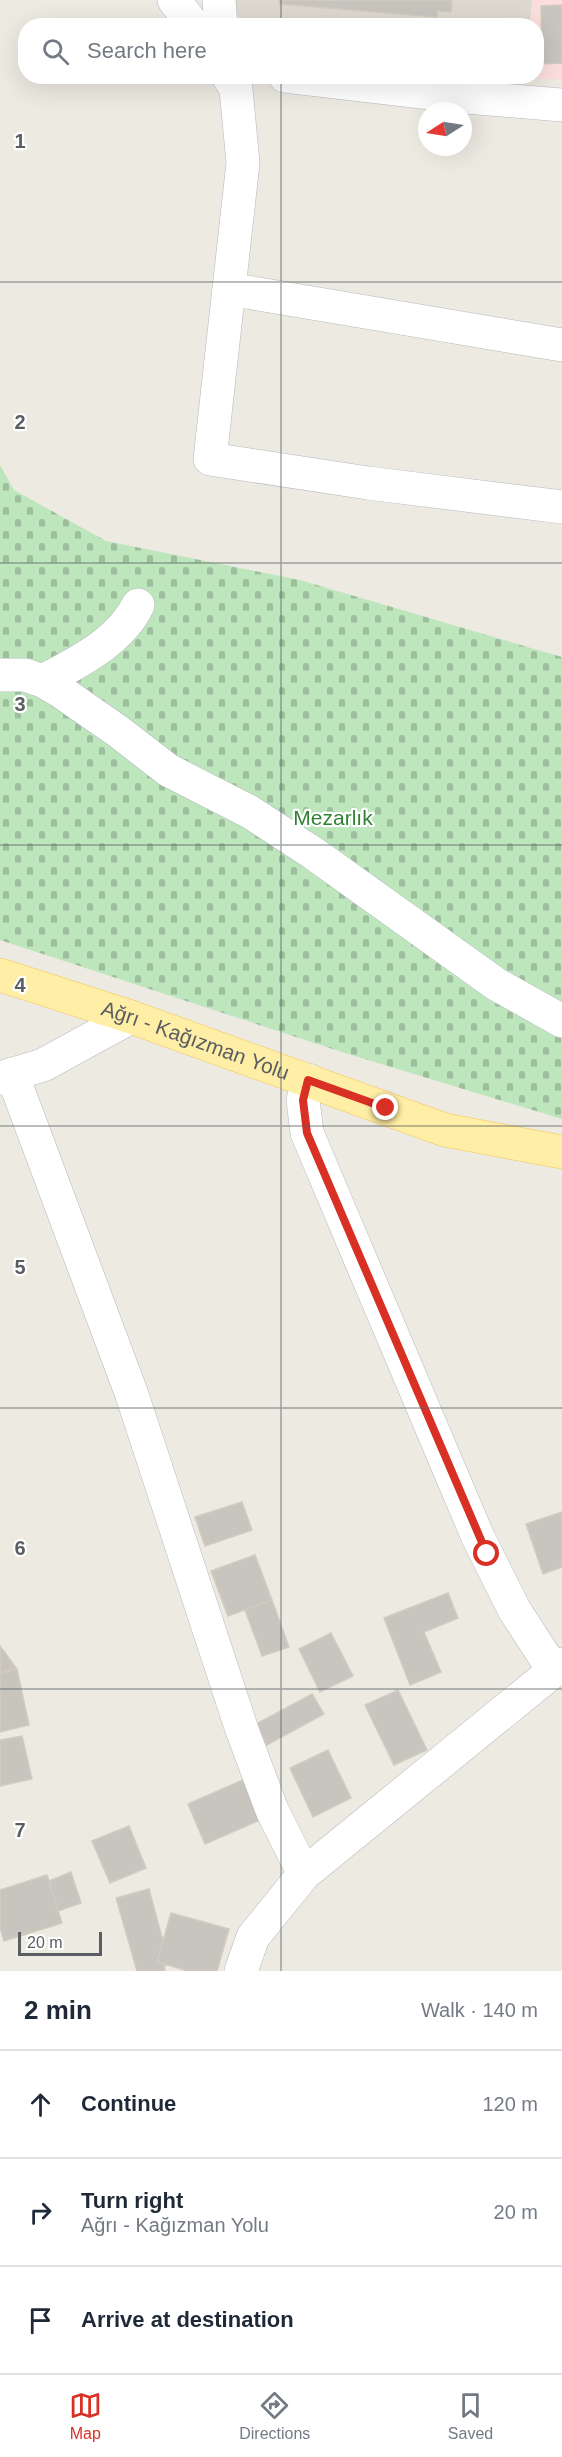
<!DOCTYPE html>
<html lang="en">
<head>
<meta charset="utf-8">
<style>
	:root { --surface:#fff; --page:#f6f6f7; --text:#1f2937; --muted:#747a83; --line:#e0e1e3; --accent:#d93025 }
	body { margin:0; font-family:Helvetica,sans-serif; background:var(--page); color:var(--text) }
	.compass { position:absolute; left:418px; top:102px; width:54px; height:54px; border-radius:50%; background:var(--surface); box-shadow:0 6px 24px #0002; rotate:258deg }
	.scale { position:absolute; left:18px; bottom:15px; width:84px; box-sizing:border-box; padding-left:6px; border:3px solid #5a5e63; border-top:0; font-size:16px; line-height:21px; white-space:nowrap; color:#5a5e63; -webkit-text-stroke:4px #fff; paint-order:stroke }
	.stop { position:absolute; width:18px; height:18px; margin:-14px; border:4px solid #d93025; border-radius:50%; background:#fff }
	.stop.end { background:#d93025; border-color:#fff; box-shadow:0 2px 6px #0008 }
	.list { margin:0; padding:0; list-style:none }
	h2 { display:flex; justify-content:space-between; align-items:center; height:78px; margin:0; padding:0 24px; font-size:26px }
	h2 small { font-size:20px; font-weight:400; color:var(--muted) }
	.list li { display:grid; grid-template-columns:39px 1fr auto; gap:18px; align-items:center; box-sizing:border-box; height:108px; padding:0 24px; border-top:2px solid var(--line) }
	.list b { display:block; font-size:22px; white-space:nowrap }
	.list p { margin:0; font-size:20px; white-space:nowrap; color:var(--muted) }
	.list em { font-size:20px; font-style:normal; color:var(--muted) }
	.icon { flex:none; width:33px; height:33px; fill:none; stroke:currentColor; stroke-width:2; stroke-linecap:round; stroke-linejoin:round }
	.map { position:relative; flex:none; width:562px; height:1971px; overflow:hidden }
	.search { position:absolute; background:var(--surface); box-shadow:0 6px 24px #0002; left:18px; right:18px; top:18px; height:66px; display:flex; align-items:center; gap:15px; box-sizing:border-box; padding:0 21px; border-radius:24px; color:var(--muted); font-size:22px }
	.sheet { height:402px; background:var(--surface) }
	nav { display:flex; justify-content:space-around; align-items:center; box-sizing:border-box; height:84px; border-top:2px solid var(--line); background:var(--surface); font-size:16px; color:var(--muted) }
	nav a { display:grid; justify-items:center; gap:3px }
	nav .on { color:var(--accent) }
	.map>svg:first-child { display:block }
	.education { fill:#ded9d0 }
	.medical { fill:#fcdedd }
	.cemetery { fill:url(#cemetery-stones) }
	.building { fill:#c8c5bf; stroke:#d2ccc0; stroke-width:1.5 }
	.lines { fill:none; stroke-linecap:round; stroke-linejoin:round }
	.minor-casing { stroke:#b4b8bd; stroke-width:34 }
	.major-casing { stroke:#f5c354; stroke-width:34 }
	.minor { stroke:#fff; stroke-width:33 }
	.major { stroke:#ffeea5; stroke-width:33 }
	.route { stroke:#d93025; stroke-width:8 }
	.grid { fill:none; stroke:#5a5e63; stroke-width:1.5; stroke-opacity:0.55 }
	.labels { text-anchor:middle; stroke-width:4.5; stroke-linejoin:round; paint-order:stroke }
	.park-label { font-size:21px; fill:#318333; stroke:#fff }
	.street-label { font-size:21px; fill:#5a5e63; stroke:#fff }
	.grid-label { font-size:20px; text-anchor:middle; font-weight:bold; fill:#5a5e63; stroke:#fff; stroke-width:4.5; stroke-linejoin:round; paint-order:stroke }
</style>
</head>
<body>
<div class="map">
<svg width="562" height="1971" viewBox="0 0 562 1971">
	<defs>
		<pattern id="cemetery-stones" width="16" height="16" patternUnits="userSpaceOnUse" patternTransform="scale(1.5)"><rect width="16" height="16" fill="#bee6bd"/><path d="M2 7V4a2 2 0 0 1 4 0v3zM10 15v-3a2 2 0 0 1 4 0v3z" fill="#9dbe9d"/></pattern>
	</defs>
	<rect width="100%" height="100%" fill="#edeae2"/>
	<path class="education" d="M226,0H532L530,26L245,25Z"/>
	<path class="medical" d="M532,0H562V80L528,78V77L536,76V26L530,25Z"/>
	<path class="cemetery" d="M0,465L14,490L106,541L300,580L562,657V1119L345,1053L0,940Z"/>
	<path class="building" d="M279,0H452L451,12L437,11V17L279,4Z
		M562,5V63L542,64L541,6Z
		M242,1502L252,1530L205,1546L195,1517Z
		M562,1512V1567L543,1574L526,1524Z
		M255,1555L272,1600L228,1616L211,1571Z
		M448,1593L458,1618L424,1632L441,1672L410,1685L384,1618Z
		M272,1600L289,1647L262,1656L245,1610Z
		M331,1633L353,1676L320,1692L299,1649Z
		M0,1646L17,1669L0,1673Z
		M17,1669L29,1725L0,1732V1673Z
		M398,1690L427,1750L394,1765L365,1705Z
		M312,1694L324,1714L267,1745L256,1724Z
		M22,1736L32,1779L0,1786V1740Z
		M328,1750L351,1798L313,1817L290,1768Z
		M243,1780L260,1820L205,1844L188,1804Z
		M129,1826L146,1868L110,1883L92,1841Z
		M71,1872L81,1903L58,1911L49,1881Z
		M47,1875L62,1923L4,1941L0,1927V1890Z
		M149,1889L163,1941L157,1962L164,1964L165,1971H137L116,1898Z
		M171,1913L229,1929L217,1971H188L157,1962Z"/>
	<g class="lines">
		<g class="minor-casing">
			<path id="minor" d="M174,0L194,26
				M219,0L221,26
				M228,76L236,89L243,163L210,459L368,483L562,507
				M285,76L465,97L562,105
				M229,289L562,345
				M0,675H25L43,681L60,691L119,732L168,770L250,812L313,853L496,984L562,1021
				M43,681C78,662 120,642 138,605
				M12,1074L132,1395L242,1730L272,1810L304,1874
				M0,1078L43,1065L131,1017
				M308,1080L303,1100L307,1133L477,1535L515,1611L554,1671
				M241,1971L253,1937L304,1874L562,1664"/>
		</g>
		<g class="major-casing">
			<g id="major">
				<path id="s1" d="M0,975L131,1017L445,1130L562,1152"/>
			</g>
		</g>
		<use href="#minor" class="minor"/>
		<use href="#major" class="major"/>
	</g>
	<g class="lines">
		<path class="route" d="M386,1108L308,1080L303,1100L307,1133L487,1554"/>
	</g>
	<path class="grid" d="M281,0V26M281,76V1971M0,282H562M0,563H562M0,845H562M0,1126H562M0,1408H562M0,1689H562"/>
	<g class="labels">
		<g class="park-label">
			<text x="333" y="825">Mezarlık</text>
		</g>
		<g class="street-label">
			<text dy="7" stroke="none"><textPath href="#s1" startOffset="206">Ağrı - Kağızman Yolu</textPath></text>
		</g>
	</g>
	<g class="grid-label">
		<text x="20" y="148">1</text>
		<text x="20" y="429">2</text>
		<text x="20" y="711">3</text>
		<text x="20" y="992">4</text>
		<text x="20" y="1274">5</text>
		<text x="20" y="1555">6</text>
		<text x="20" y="1837">7</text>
	</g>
</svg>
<svg class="compass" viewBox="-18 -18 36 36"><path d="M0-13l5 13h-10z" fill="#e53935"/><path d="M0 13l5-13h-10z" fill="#747a83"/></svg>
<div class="scale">20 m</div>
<div class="stop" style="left:487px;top:1554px"></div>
<div class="stop end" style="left:386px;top:1108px"></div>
<div class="search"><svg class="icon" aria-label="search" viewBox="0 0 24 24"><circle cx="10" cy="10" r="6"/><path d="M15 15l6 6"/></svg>Search here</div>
</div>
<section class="sheet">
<h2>2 min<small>Walk · 140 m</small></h2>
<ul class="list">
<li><svg class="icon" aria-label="ahead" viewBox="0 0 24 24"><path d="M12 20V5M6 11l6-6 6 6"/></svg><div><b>Continue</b></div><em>120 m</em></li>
<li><svg class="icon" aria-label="right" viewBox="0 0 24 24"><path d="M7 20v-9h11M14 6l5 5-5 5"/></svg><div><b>Turn right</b><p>Ağrı - Kağızman Yolu</p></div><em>20 m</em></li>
<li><svg class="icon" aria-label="arrive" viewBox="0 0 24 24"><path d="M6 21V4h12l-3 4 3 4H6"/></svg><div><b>Arrive at destination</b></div></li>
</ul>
</section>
<nav>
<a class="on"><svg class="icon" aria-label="map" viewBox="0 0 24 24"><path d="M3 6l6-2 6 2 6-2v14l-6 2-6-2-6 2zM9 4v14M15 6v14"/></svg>Map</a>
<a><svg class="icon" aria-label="directions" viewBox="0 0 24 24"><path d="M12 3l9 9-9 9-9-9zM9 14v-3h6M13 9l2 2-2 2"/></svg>Directions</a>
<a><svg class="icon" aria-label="saved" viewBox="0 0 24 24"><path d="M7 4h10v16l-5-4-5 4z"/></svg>Saved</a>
</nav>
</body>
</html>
